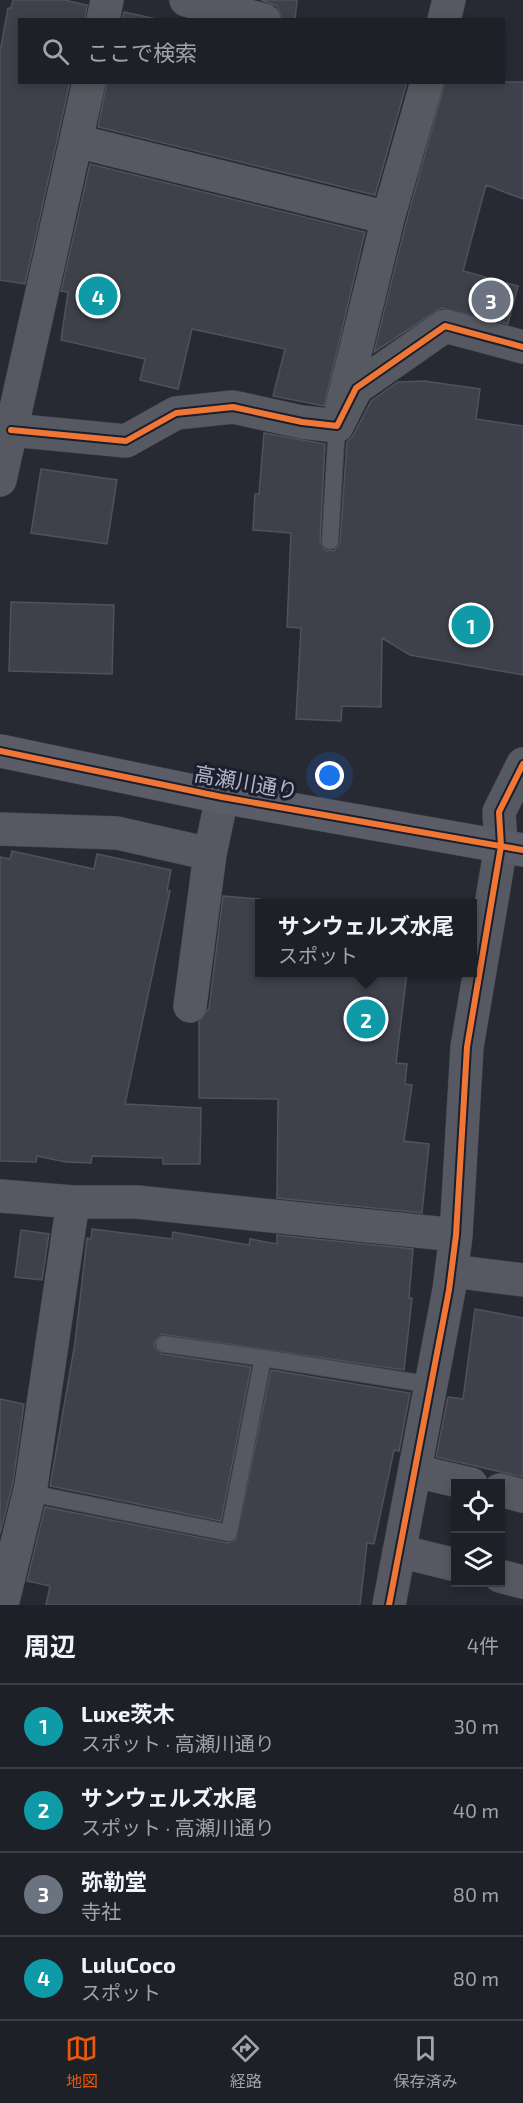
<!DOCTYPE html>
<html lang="ja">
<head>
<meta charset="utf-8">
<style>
	:root { --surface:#1d2026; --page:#25282e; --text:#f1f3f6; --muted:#a0a3a7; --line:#3b3e43; --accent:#ea580c }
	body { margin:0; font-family:"Exo 2","Noto Sans JP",sans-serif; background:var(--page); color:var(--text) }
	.controls { position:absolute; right:18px; bottom:18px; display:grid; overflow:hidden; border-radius:0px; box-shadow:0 3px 9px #0003 }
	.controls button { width:54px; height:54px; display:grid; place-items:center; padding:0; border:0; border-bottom:2px solid var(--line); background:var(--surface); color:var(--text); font:30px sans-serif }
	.you { position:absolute; left:330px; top:776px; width:21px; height:21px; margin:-15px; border:4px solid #fff; border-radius:50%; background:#1a73e8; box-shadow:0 0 0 9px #1a73e833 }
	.badge { display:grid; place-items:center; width:39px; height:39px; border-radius:50%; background:var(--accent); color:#fff; font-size:20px; font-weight:700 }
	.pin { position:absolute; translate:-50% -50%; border:3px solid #fff; box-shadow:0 2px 6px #0006 }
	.popup { position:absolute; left:255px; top:899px; width:222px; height:78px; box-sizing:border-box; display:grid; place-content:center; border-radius:0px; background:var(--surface); filter:drop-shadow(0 2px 4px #0005); font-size:20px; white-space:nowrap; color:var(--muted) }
	.popup b { font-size:22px; color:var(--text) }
	.popup::after { content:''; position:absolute; left:50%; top:100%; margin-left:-12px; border:12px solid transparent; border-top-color:var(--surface) }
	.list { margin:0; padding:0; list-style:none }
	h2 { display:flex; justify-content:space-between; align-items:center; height:78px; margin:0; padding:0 24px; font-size:26px }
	h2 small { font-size:20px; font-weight:400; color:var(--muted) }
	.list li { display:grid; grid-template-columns:39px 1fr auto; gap:18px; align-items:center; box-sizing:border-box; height:84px; padding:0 24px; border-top:2px solid var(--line) }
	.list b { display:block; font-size:22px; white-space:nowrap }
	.list p { margin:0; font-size:20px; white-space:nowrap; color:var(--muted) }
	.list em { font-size:20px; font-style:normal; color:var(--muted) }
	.icon { flex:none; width:33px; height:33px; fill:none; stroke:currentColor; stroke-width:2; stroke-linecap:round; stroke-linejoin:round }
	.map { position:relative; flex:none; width:523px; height:1605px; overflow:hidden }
	.search { position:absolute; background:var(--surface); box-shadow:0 3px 9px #0003; left:18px; right:18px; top:18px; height:66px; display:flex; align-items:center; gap:15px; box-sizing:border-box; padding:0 21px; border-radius:0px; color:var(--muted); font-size:22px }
	.sheet { height:414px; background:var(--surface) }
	nav { display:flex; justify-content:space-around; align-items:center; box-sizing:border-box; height:84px; border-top:2px solid var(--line); background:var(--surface); font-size:16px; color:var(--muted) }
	nav a { display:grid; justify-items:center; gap:3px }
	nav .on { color:var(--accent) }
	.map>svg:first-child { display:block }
	.building { fill:#3e414a; stroke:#4f515c; stroke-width:1.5 }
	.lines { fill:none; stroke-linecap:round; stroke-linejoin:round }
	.lane-casing { stroke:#43454d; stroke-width:18 }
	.street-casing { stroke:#43454d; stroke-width:34 }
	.secondary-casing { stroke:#43454d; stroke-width:34 }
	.lane { stroke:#575962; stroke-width:16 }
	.street { stroke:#575962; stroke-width:33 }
	.secondary { stroke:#5a5d67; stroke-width:33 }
	.cycleway-casing { stroke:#1a1f2e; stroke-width:10 }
	.cycleway { stroke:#f07635; stroke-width:6 }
	.labels { text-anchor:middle; stroke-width:6; stroke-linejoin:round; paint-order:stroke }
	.street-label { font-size:21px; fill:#b0b4c6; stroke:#1a1f2e }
</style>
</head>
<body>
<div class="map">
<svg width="523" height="1605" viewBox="0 0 523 1605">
	<rect width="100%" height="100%" fill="#272a33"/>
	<path class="building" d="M13,0H64L87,5L85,20H20V82H70L25,284L0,280V52L8,8H11Z
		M261,0H297L295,20H282L277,6Z
		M124,12L161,20H122Z
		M107,82H407L375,195L98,127Z
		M445,82H523V199L486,185L463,271L518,286L508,324L441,308L374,352L406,223Z
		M90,164L365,232L324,406L273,396L285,349L192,329L178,389L140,380L145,359L61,340L68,292L61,291Z
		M424,381L480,389L476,419L523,426V675L410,655L382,638L381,707L342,706L341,721L296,719L301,628L287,627L291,533L253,530L255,494H259L264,433L325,444L320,541L325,550L334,551L340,542L347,442L354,434L371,401L398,382Z
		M41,469L117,480L107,544L31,533Z
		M11,602L114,605L112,674L9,671Z
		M12,851L94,869L97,854L171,870L167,891H170L125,1104L201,1108L200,1164H163V1158L92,1156L91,1163L66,1162L37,1156L36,1162L0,1161V857L10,859Z
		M223,896L260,899V972H407L396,1063L407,1064L405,1084L412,1085L404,1141L429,1144L422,1213L277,1198L278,1099L199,1098V1022L209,1008Z
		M92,1229L172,1239L173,1232L249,1245L250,1239L277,1244V1235L413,1249L409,1298H412L404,1370L161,1334L154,1343L155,1348L162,1354L251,1367L221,1521L50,1486L75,1343L87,1238L91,1239Z
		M21,1230L49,1234L42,1280L15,1277Z
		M475,1309L523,1318V1477L436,1457L448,1397L463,1399Z
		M271,1370L410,1393L399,1451L394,1450L374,1544L367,1543L360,1605H46L50,1586L27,1581L45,1507L227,1543L236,1540Z
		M0,1399L24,1404L13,1482L0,1534Z"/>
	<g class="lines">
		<g class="lane-casing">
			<path id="lane" d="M330,541L337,426
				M164,1344L263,1358
				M30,1493L229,1533L263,1358L432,1385"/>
		</g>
		<g class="street-casing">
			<path id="street" d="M186,0L264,20
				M103,20L107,0
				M444,20L449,0
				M76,141L388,218
				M342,406L388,218L427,82
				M11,430L126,441L176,413L233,407L302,422L337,426L356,388L445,326L523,347
				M0,480L89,82
				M0,829L117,833L210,854
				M190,1006L210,854L222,797
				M0,1196L73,1202H137L456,1235
				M452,1271L523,1280
				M415,1471L471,1484
				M500,1490L523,1496
				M399,1551L456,1565
				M500,1576L523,1582
				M2,1605L31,1486L73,1202
				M389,1605L449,1290L456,1235L467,1047L501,846L499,812L523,764"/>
		</g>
		<g class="secondary-casing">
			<path id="secondary" d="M0,751L222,797L523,850"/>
		</g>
		<use href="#lane" class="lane"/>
		<use href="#street" class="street"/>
		<use href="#secondary" class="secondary"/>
		<g class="cycleway-casing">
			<path id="cycleway" d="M11,430L126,441L176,413L233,407L302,422L337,426L356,388L445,326L523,347
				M0,751L222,797L523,850
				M389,1605L449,1290L456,1235L467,1047L501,846L499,812L523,764"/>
		</g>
		<use href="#cycleway" class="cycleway"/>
	</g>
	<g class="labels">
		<g class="street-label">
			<text transform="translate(246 783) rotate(10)" y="7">高瀬川通り</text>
		</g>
	</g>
</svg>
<div class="controls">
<button><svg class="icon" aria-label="locate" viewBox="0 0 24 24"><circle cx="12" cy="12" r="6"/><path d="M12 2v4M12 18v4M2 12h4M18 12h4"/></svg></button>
<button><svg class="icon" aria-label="layers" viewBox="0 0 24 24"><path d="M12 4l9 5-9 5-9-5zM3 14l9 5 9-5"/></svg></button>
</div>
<div class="you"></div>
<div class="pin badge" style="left:471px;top:625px;background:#0f9aa8">1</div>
<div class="pin badge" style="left:366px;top:1019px;background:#0f9aa8">2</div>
<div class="popup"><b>サンウェルズ水尾</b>スポット</div>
<div class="pin badge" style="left:491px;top:300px;background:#6b7280">3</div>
<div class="pin badge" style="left:98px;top:296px;background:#0f9aa8">4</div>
<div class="search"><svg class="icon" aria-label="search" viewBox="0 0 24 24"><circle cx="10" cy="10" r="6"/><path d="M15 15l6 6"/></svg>ここで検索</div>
</div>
<section class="sheet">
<h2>周辺<small>4件</small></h2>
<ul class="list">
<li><span class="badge" style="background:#0f9aa8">1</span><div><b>Luxe茨木</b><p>スポット · 高瀬川通り</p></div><em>30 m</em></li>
<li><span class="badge" style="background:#0f9aa8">2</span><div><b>サンウェルズ水尾</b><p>スポット · 高瀬川通り</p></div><em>40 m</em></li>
<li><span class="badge" style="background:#6b7280">3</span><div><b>弥勒堂</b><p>寺社</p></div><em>80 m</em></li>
<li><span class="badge" style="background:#0f9aa8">4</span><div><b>LuluCoco</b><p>スポット</p></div><em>80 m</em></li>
</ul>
</section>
<nav>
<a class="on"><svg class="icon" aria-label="map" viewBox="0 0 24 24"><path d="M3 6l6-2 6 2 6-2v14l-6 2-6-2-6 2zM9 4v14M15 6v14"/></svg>地図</a>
<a><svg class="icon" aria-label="directions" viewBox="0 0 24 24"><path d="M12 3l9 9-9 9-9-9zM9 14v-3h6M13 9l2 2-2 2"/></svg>経路</a>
<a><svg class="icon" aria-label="saved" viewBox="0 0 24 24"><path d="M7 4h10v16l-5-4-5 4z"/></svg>保存済み</a>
</nav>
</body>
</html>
